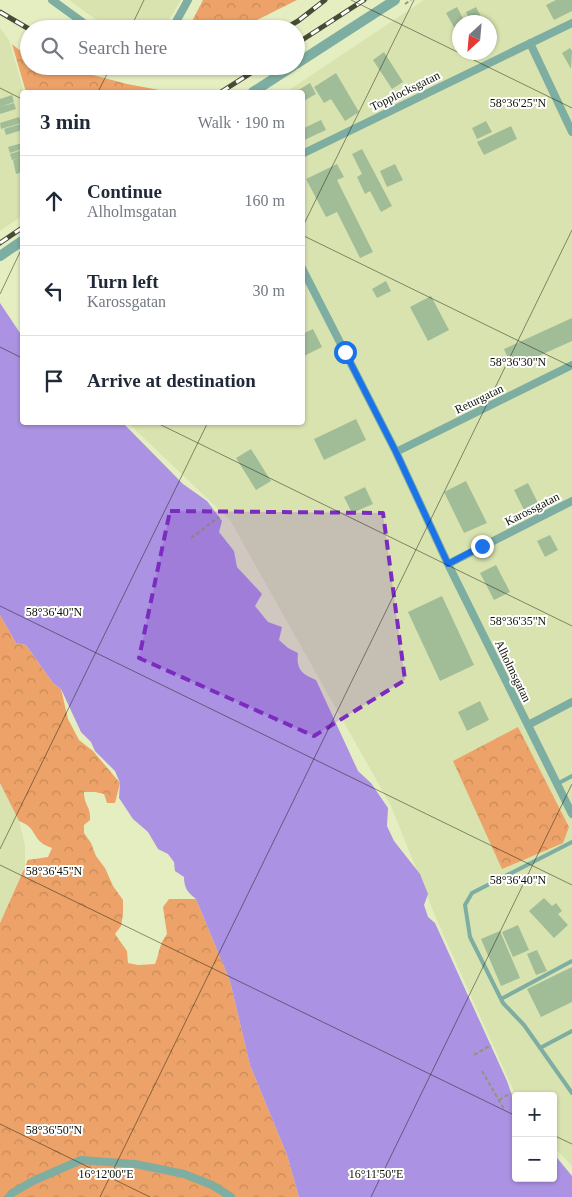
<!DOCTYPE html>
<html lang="en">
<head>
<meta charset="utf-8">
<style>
	:root { --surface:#fff; --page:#f6f6f7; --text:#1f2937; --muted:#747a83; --line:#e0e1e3 }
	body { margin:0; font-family:"Times New Roman",serif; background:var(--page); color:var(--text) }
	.controls { position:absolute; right:15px; bottom:15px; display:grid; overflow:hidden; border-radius:5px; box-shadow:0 1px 4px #0004 }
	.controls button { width:45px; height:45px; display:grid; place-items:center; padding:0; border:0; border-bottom:1px solid var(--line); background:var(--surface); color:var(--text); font:25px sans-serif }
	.compass { position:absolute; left:452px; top:15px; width:45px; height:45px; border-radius:50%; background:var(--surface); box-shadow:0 1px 4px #0004; rotate:206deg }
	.stop { position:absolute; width:15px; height:15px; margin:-11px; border:4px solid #1a73e8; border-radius:50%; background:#fff }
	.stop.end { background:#1a73e8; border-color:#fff; box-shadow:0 1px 5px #0008 }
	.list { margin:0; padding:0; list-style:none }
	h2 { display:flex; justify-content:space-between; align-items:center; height:65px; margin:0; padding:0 20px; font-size:21px }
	h2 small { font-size:16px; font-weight:400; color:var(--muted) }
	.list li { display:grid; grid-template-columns:32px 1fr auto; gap:15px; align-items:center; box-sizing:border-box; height:90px; padding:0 20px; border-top:1px solid var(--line) }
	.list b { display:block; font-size:19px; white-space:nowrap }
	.list p { margin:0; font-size:16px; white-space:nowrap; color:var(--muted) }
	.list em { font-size:16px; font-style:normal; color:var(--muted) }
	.icon { flex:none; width:28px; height:28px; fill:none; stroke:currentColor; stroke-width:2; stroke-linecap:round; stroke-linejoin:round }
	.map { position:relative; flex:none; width:572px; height:1197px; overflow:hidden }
	.search { position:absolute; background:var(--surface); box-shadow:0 1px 4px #0004; left:20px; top:20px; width:285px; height:55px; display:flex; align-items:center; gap:12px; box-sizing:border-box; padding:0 18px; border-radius:28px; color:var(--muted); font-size:19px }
	.panel { position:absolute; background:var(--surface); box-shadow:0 1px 4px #0004; left:20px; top:90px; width:285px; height:335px; border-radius:5px }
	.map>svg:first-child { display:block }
	.built { fill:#d8e3b0; fill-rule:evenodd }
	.forest { fill:url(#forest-crowns) }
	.water { fill:#ab92e2 }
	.building { fill:#a1bd98 }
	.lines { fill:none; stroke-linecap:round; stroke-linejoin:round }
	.path { stroke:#909776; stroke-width:2; stroke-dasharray:4 2.5; stroke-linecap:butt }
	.service { stroke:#7eada2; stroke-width:4 }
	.minor { stroke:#7eada2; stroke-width:8 }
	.tertiary { stroke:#7eada2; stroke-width:10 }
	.rail-casing { stroke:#464b35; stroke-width:5 }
	.rail { stroke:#fff; stroke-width:3; stroke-dasharray:9; stroke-linecap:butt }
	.route { stroke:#1a73e8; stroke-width:6 }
	.marked { fill:#7b2cbf; fill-opacity:0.2; stroke:#7b2cbf; stroke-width:4; stroke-dasharray:10 6; stroke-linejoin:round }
	.ticks { fill:none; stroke:#0f1204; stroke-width:1; stroke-opacity:0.45 }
	.labels { text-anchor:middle; stroke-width:4; stroke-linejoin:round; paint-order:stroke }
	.street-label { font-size:12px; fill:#0f1204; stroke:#fff }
	.ticks-label { font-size:12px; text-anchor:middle; fill:#0f1204; stroke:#fff; stroke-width:4; stroke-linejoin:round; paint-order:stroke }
</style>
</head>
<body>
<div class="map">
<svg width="572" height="1197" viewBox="0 0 572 1197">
	<defs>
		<pattern id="forest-crowns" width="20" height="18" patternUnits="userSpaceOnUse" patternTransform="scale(1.25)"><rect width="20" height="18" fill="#eca268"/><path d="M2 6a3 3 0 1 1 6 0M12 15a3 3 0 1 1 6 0" fill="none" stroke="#c98a59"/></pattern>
	</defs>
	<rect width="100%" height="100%" fill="#e4eec1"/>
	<path class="built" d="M69,0H181L165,26L160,29H109Z
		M424,0H572V1166L553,1146V1096H516L438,923L391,806L230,520L128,423L302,422V92H286ZM460,22H490V52H460Z
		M0,28L9,40L24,92L22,216L0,231Z
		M0,783L19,821L25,846V865L0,923Z"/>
	<path class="forest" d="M203,0H297L239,29H188Z
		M12,44L29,58V66H59L127,84L170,92H26Z
		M0,615L16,643L26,645L53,683L61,689L68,719L79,740L93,751L120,783L115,803H107L104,794L95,792H84C84,806 91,806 90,820L84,825V833L91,843L96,856L105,868L113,886L123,900V914L121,926L115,934L127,951L128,963L138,965L155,964C160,952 159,944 167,934L163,907L169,899H196L230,981L250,1065L287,1155L299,1197H0V923L28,860L48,857L52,848C30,841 39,828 19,821L0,783Z
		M518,727L569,827L563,843L502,869L453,761Z"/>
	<path class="water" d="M0,303L22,336V422L123,423L183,484L207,501L222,521L219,532L234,551L237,567L262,594L255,606L268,622L282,627L279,640L288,648L298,653C296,670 302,674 316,680L358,771L371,783L388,808L387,826L394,841L420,874L428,894L424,905L428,917L435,923L507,1081L516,1107V1178H553V1153L572,1176V1197H299L287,1155L250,1065L230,981L196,899C188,893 184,888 184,877L175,871L174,862L168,854L158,849L148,832L133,819L119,798L120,783L115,771L95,751L91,742L81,732L61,689L53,683L26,645L16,643L0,615Z"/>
	<path class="building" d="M556,0H572V11L554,20L546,5Z
		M457,7L465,22H460V38L446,13Z
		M476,7L484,22H471L466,12Z
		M570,48L572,51L571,69L562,53Z
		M384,52L403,82L392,89L373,60Z
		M336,73L359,112L345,121L331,99L324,103L314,87Z
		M310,83L316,94L302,102V92H295Z
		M12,95L14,102L0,107V99Z
		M14,103L16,109L0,114V107Z
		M19,117L21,123L1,129L0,123Z
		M321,120L326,130L302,141V129Z
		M486,121L492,132L477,139L472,128Z
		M20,124L22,130L6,135L4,129Z
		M511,126L517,139L484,155L477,142Z
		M22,143V149L10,153L8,147Z
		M362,149L392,206L381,212L370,191L365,194L357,177L362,174L352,154Z
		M22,150V157L12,160L10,154Z
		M22,157V172L16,174L13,160Z
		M337,164L344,177L337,180L373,252L360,258L337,212L326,217L306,179Z
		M395,164L403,180L387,187L380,171Z
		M386,281L391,291L377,298L372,289Z
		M431,296L449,330L428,341L410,307Z
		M572,318V341L512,368L504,349Z
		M313,329L322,347L302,357V334Z
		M356,419L366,440L324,460L314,439Z
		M251,449L271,481L256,490L236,458Z
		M466,481L487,523L464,533L444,492Z
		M528,483L538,503L524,510L514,490Z
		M365,487L373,504L352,513L344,497Z
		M550,535L558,550L545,557L537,541Z
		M496,565L510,592L494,600L480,573Z
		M442,596L474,665L440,681L408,612Z
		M480,701L489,720L467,731L458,712Z
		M544,898L552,906L556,903L562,911L558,914L568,925L554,938L529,911Z
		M518,925L529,950L513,957L502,932Z
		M500,931L520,978L501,986L481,939Z
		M537,950L547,971L536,975L527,954Z
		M572,967V1002L541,1017L527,989Z"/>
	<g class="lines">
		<path class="path" d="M405,4L411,0
			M191,538L219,517
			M474,1055L491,1045
			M482,1071L504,1109
			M499,1100L511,1093"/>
		<path class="service" d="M557,784L572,776
			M572,842L472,893L465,905L470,937L503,1003L524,1025L572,1093
			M501,999L572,961
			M540,1048L572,1031"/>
		<path class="minor" d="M52,0L92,29
			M172,29L188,0
			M530,43L572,132
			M302,154L572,23
			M302,268L396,452L448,564L572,814
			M396,452L572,365
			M448,564L572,501
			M528,725L572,702
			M9,1197L12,1193L35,1180L81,1160L135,1164L184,1174L212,1185L231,1197"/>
		<path class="tertiary" d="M296,64L395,0
			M253,92L293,66
			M0,256L22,241"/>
		<g class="rail-casing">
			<path id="rail" d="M0,12L29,29
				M284,29L298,21L325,0
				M296,44L364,0
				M221,92L262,66
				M0,243L22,228"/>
		</g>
		<use href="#rail" class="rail"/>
	</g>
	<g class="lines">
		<path class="route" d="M345,352L396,452L448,564L482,546"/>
	</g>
	<path class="marked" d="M170,511L383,513L405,680L314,736L139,658Z"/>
	<path class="ticks" d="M351,0L572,108M130,29L144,0M0,88L22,99M98,92L111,66M302,228L414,0M302,235L572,367M0,294L22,248M0,347L22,358M155,422L572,626M0,606L572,885M0,849L208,422M0,865L516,1116M0,1124L150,1197M553,1135L572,1144M100,1197L572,230M371,1197L572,784"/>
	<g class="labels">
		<g class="street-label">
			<text transform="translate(405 91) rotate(-26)" y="4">Topplocksgatan</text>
			<text transform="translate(479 399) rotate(-26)" y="4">Returgatan</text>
			<text transform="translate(532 509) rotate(-27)" y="4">Karossgatan</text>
			<text transform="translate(513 671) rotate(64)" y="4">Alholmsgatan</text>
		</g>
	</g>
	<g class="ticks-label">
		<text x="518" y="107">58°36'25"N</text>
		<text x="518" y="366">58°36'30"N</text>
		<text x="54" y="616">58°36'40"N</text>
		<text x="518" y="625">58°36'35"N</text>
		<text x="54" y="875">58°36'45"N</text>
		<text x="518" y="884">58°36'40"N</text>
		<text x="54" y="1134">58°36'50"N</text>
		<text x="106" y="1178">16°12'00"E</text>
		<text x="376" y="1178">16°11'50"E</text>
	</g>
</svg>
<div class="controls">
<button>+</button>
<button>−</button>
</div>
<svg class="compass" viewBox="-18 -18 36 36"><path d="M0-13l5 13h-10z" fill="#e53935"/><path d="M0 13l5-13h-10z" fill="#747a83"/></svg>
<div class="stop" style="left:345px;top:352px"></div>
<div class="stop end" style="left:482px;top:546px"></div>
<div class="search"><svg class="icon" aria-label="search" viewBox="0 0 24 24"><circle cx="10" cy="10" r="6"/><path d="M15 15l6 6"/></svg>Search here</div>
<section class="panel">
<h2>3 min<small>Walk · 190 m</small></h2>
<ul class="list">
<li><svg class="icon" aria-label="ahead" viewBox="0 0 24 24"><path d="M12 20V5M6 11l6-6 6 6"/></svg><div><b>Continue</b><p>Alholmsgatan</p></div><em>160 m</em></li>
<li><svg class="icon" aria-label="left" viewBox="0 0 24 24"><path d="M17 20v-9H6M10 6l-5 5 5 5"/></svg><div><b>Turn left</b><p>Karossgatan</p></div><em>30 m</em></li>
<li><svg class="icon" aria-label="arrive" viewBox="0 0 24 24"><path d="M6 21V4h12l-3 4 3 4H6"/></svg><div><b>Arrive at destination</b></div></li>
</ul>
</section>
</div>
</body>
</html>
